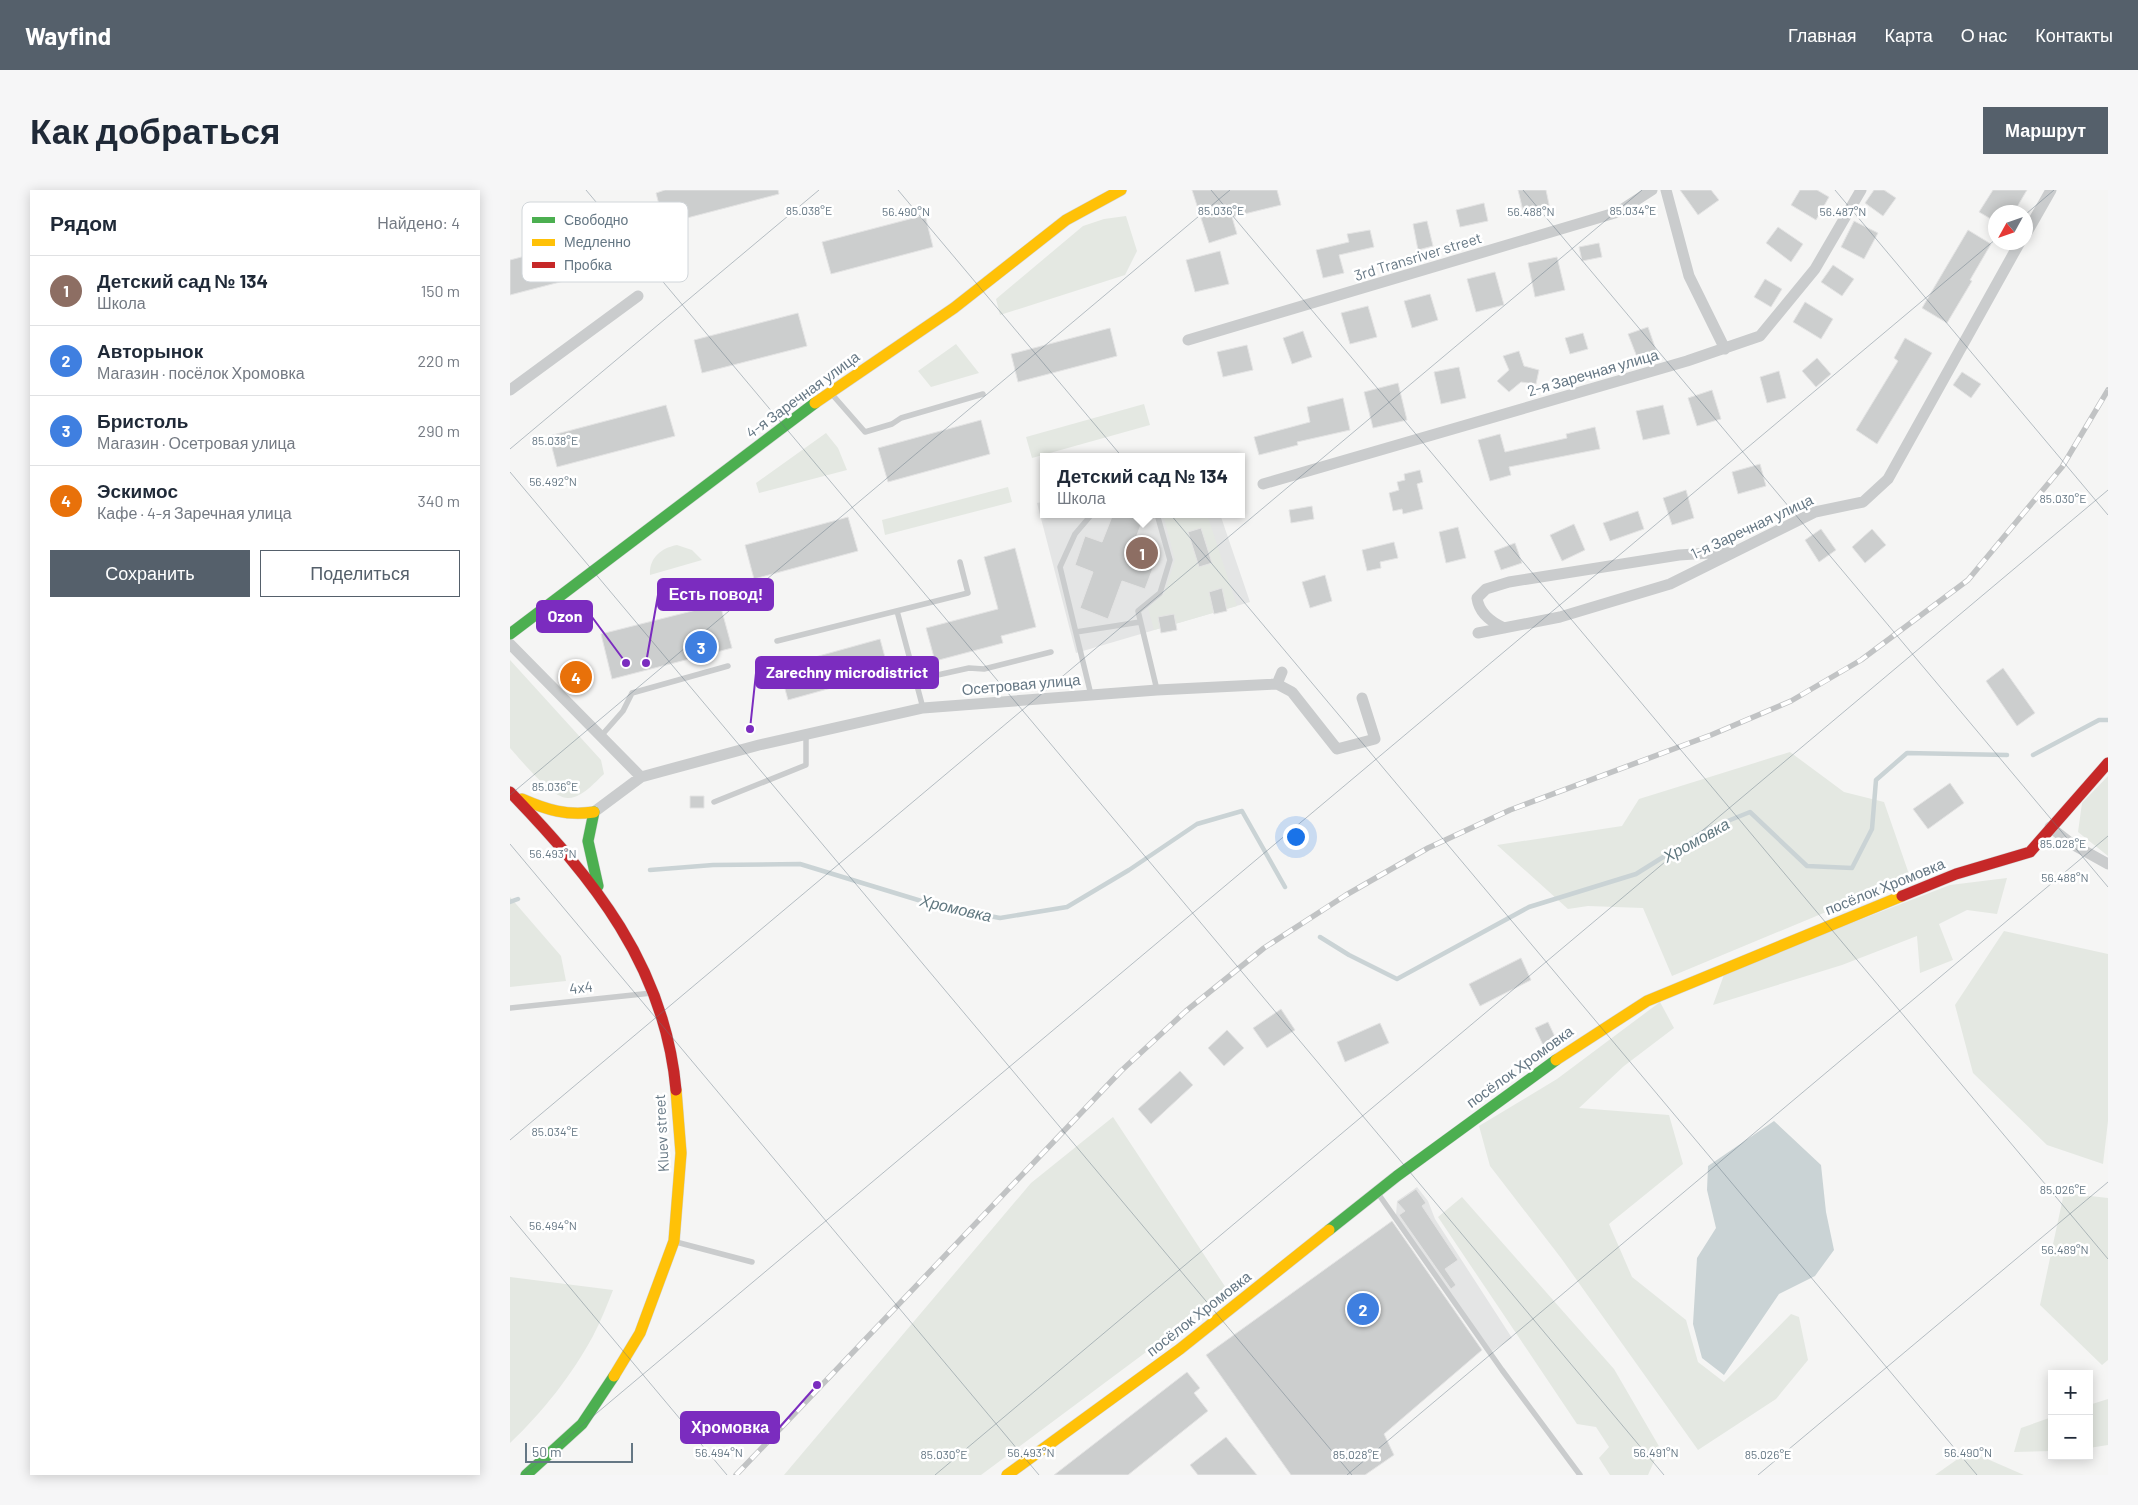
<!DOCTYPE html>
<html lang="ru">
<head>
<meta charset="utf-8">
<style>
	:root { --surface:#fff; --page:#f6f6f7; --text:#1f2937; --muted:#747a83; --line:#e0e1e3; --accent:#55606b }
	body { margin:0; font-family:Barlow,sans-serif; background:var(--page); color:var(--text) }
	.controls { position:absolute; right:15px; bottom:15px; display:grid; overflow:hidden; border-radius:0px; box-shadow:0 2px 12px #0003 }
	.controls button { width:45px; height:45px; display:grid; place-items:center; padding:0; border:0; border-bottom:1px solid var(--line); background:var(--surface); color:var(--text); font:25px sans-serif }
	.compass { position:absolute; left:1478px; top:15px; width:45px; height:45px; border-radius:50%; background:var(--surface); box-shadow:0 2px 12px #0003; rotate:230deg }
	.scale { position:absolute; left:15px; bottom:12px; width:108px; box-sizing:border-box; padding-left:5px; border:2px solid #657784; border-top:0; font-size:14px; line-height:18px; white-space:nowrap; color:#657784; -webkit-text-stroke:4px #fff; paint-order:stroke }
	.you { position:absolute; left:785px; top:646px; width:18px; height:18px; margin:-12px; border:4px solid #fff; border-radius:50%; background:#1a73e8; box-shadow:0 0 0 8px #1a73e833 }
	.badge { display:grid; place-items:center; width:32px; height:32px; border-radius:50%; background:var(--accent); color:#fff; font-size:16px; font-weight:700 }
	.pin { position:absolute; translate:-50% -50%; border:2px solid #fff; box-shadow:0 1px 5px #0006 }
	.popup { position:absolute; left:530px; top:263px; width:205px; height:65px; box-sizing:border-box; display:grid; place-content:center; border-radius:0px; background:var(--surface); filter:drop-shadow(0 1px 4px #0005); font-size:16px; white-space:nowrap; color:var(--muted) }
	.popup b { font-size:19px; color:var(--text) }
	.popup::after { content:''; position:absolute; left:50%; top:100%; margin-left:-10px; border:10px solid transparent; border-top-color:var(--surface) }
	.list { margin:0; padding:0; list-style:none }
	h2 { display:flex; justify-content:space-between; align-items:center; height:65px; margin:0; padding:0 20px; font-size:21px }
	h2 small { font-size:16px; font-weight:400; color:var(--muted) }
	.list li { display:grid; grid-template-columns:32px 1fr auto; gap:15px; align-items:center; box-sizing:border-box; height:70px; padding:0 20px; border-top:1px solid var(--line) }
	.list b { display:block; font-size:19px; white-space:nowrap }
	.list p { margin:0; font-size:16px; white-space:nowrap; color:var(--muted) }
	.list em { font-size:16px; font-style:normal; color:var(--muted) }
	.actions { display:flex; gap:10px; padding:15px 20px }
	.actions a { flex:1; padding:11px 0; border:1px solid var(--accent); border-radius:0px; text-align:center; font-size:18px; color:var(--accent) }
	.actions .main { background:var(--accent); color:#fff }
	.map { position:relative; flex:none; width:1598px; height:1285px; overflow:hidden; border-radius:0px }
	header { display:flex; align-items:center; gap:30px; box-sizing:border-box; height:70px; padding:0 25px; background:var(--accent); color:#fff }
	header strong { font-size:24px }
	nav { display:flex; gap:28px; margin-inline-start:auto; font-size:18px }
	.intro { display:flex; align-items:center; justify-content:space-between; box-sizing:border-box; height:120px; padding:0 30px }
	h1 { margin:0; font-size:35px }
	.button { padding:12px 22px; border-radius:0px; background:var(--accent); color:#fff; font-size:18px; font-weight:700 }
	main { display:flex; gap:30px; padding:0 30px }
	aside { flex:1; background:var(--surface); border-radius:0px; box-shadow:0 2px 12px #0003 }
	.map>svg:first-child { display:block }
	.built { fill:#e4e5e5 }
	.green { fill:#e4e8e2 }
	.water { fill:#cad3d5 }
	.lines { fill:none; stroke-linecap:round; stroke-linejoin:round }
	.stream { stroke:#cad3d5; stroke-width:4.5 }
	.building { fill:#cccece; stroke:#e4e4e4 }
	.fast-casing { stroke:#d2d3d4; stroke-width:12 }
	.slow-casing { stroke:#d2d3d4; stroke-width:12 }
	.jam-casing { stroke:#d2d3d4; stroke-width:12 }
	.lane { stroke:#cacccd; stroke-width:5.5 }
	.street { stroke:#cacccd; stroke-width:11 }
	.fast { stroke:#4caf50; stroke-width:11 }
	.slow { stroke:#ffc107; stroke-width:11 }
	.jam { stroke:#c62828; stroke-width:11 }
	.rail-casing { stroke:#c1c3c4; stroke-width:5.5 }
	.rail { stroke:#fff; stroke-width:4; stroke-dasharray:11; stroke-linecap:butt }
	.ticks { fill:none; stroke:#657784; stroke-width:1; stroke-opacity:0.45 }
	.labels { text-anchor:middle; stroke-width:5; stroke-linejoin:round; paint-order:stroke }
	.street-label { font-size:15px; fill:#657784; stroke:#fff }
	.water-label { font-size:16px; font-style:italic; fill:#617880; stroke:#fff }
	.key { fill:#fff; stroke:#d1d6da; stroke-width:1 }
	.key-label { font-size:14px; fill:#657784 }
	.ticks-label { font-size:12px; text-anchor:middle; fill:#657784; stroke:#fff; stroke-width:5; stroke-linejoin:round; paint-order:stroke }
	.leader { fill:none; stroke:#7b2cbf; stroke-width:2 }
	.callout-dot { fill:#7b2cbf; stroke:#fff; stroke-width:2 }
	.callout { fill:#7b2cbf; stroke:#7b2cbf; stroke-width:2 }
	.callout-label { font-size:16px; text-anchor:middle; font-weight:bold; fill:#fff }
</style>
</head>
<body>
<header>
<strong>Wayfind</strong>
<nav><a>Главная</a><a>Карта</a><a>О нас</a><a>Контакты</a></nav>
</header>
<div class="intro"><h1>Как добраться</h1><a class="button">Маршрут</a></div>
<main>
<aside>
<h2>Рядом<small>Найдено: 4</small></h2>
<ul class="list">
<li><span class="badge" style="background:#8d6e63">1</span><div><b>Детский сад № 134</b><p>Школа</p></div><em>150 m</em></li>
<li><span class="badge" style="background:#3f7fe0">2</span><div><b>Авторынок</b><p>Магазин · посёлок Хромовка</p></div><em>220 m</em></li>
<li><span class="badge" style="background:#3f7fe0">3</span><div><b>Бристоль</b><p>Магазин · Осетровая улица</p></div><em>290 m</em></li>
<li><span class="badge" style="background:#e8710a">4</span><div><b>Эскимос</b><p>Кафе · 4-я Заречная улица</p></div><em>340 m</em></li>
</ul>
<div class="actions"><a class="main">Сохранить</a><a>Поделиться</a></div>
</aside>
<div class="map">
<svg width="1598" height="1285" viewBox="0 0 1598 1285">
	<rect width="100%" height="100%" fill="#f5f5f4"/>
	<path class="built" d="M533,312V324H710L740,412L566,463L527,313Z
		M907,997L918,1011L925,1029L1002,1148L981,1162L886,1026L887,1011Z"/>
	<path class="green" d="M616,26L627,61L615,85L490,125L486,109L573,36L594,29Z
		M446,154L469,183L421,197L408,181Z
		M634,214L640,235L522,268L516,247Z
		M316,243L328,258L337,280L249,303L246,293Z
		M498,297L502,312L375,345L372,330Z
		M653,324H697L727,416L644,440L638,418L654,404L665,370Z
		M167,355L182,360L192,370L140,385C139,368 151,358 167,355Z
		M0,470L91,570L94,584C84,593 73,607 59,608C43,610 11,570 0,558Z
		M1280,562L1334,602L1374,612L1400,687L1162,786L1133,718L1078,716L1058,719L987,655L1112,636L1129,609Z
		M1598,586V666L1568,642L1572,613Z
		M1497,688L1487,724L1457,720L1429,734L1443,770L1410,783L1407,746L1332,775L1203,815L1215,782L1440,695Z
		M0,707L51,766L56,791L0,797Z
		M1494,741L1598,764V931L1593,974L1537,955L1463,883L1445,815Z
		M1150,812L1164,838L1114,876L1069,918L1159,925L1173,974L1099,1034L1122,1087L1176,1130L1188,1172L1214,1192L1281,1124L1289,1127L1298,1170L1266,1209L1188,1260L1051,1068L980,976L969,936L1047,889Z
		M603,927L718,1101L471,1285H274L521,993Z
		M1554,1003L1598,1008V1170L1592,1175L1530,1115Z
		M952,1007L1104,1179L1150,1258L1138,1285H1100L1089,1268L1099,1257L1086,1237L1067,1234L928,1027Z
		M0,1087L103,1100C97,1115 91,1131 83,1146C62,1185 32,1223 0,1253Z
		M1598,1209V1255L1579,1258V1215Z
		M1542,1227V1261L1504,1262L1511,1238Z
		M1459,1261L1514,1285H1425Z"/>
	<path class="water" d="M1264,931L1311,975L1316,1022L1324,1060L1305,1086L1269,1104L1214,1185L1192,1168L1183,1134L1187,1068L1206,1038L1197,1000L1198,976Z"/>
	<g class="lines">
		<path class="stream" d="M1523,565L1589,530H1598
			M140,680L203,675L290,674L431,717L490,728L557,717L619,680L687,634L732,621L775,697
			M0,712L8,709
			M810,747L839,765L887,789L1019,717L1126,684L1198,639L1240,622L1297,676L1342,678L1362,639L1366,590L1397,563L1497,565"/>
	</g>
	<path class="building" d="M155,0H268L269,4L154,34L146,3Z
		M682,0H767L771,15L722,27L727,44L699,53Z
		M1008,0H1036L1040,19L1014,25Z
		M1170,0H1201L1209,10L1188,25Z
		M1290,0H1307L1319,7L1306,30L1281,15Z
		M1364,0H1374L1386,8L1373,26L1355,13Z
		M1483,0H1517L1504,22H1486V32L1469,22Z
		M974,13L978,31L950,37L946,20Z
		M415,25L423,57L321,84L312,52Z
		M917,31L923,56L908,60L903,34Z
		M1344,31L1368,43L1354,69L1331,57Z
		M1268,37L1293,54L1281,72L1256,53Z
		M118,39L127,72L0,105V70Z
		M860,40L864,57L829,65L834,83L813,88L806,60L839,52L837,44Z
		M1458,40L1481,54L1460,90L1462,91L1437,133L1412,118Z
		M1089,53L1092,67L1072,71L1069,57Z
		M710,61L719,94L685,102L676,70Z
		M1047,67L1055,100L1025,107L1018,73Z
		M1323,75L1344,89L1332,106L1311,92Z
		M985,82L994,115L966,122L957,89Z
		M1255,89L1272,99L1261,117L1244,107Z
		M920,104L928,130L902,138L894,111Z
		M1295,112L1323,129L1311,149L1283,132Z
		M858,116L867,147L840,154L831,123Z
		M288,123L297,156L192,183L184,150Z
		M1138,137L1146,160L1127,167L1118,144Z
		M600,138L607,166L508,192L501,164Z
		M793,141L802,167L782,174L773,148Z
		M1073,143L1078,159L1060,164L1055,148Z
		M1395,148L1422,163L1367,254L1346,240L1388,171L1384,168Z
		M737,155L743,180L713,187L707,162Z
		M1009,161L1014,176L1029,180L1026,194L1011,192L999,202L987,191L999,180L993,166Z
		M1307,168L1321,184L1306,197L1292,181Z
		M949,177L956,208L931,214L924,182Z
		M1269,181L1276,208L1257,213L1250,187Z
		M1452,182L1471,194L1461,208L1443,195Z
		M888,193L897,230L863,238L854,202Z
		M1202,200L1211,229L1187,236L1178,208Z
		M833,208L840,240L787,252L788,255L749,265L744,247L800,232L797,217Z
		M156,215L165,246L47,277L39,246Z
		M1153,215L1160,244L1133,250L1126,221Z
		M471,230L480,264L378,292L368,258Z
		M1085,237L1090,259L999,277L1001,285L980,291L968,250L990,244L995,262L1057,248L1056,244Z
		M1250,274L1256,296L1228,304L1222,282Z
		M910,280L913,292L907,294L913,319L893,324L892,319L883,321L879,303L889,300L887,292L895,290L894,284Z
		M1176,300L1184,328L1162,335L1153,308Z
		M802,316L804,329L781,333L779,320Z
		M1128,321L1134,339L1100,351L1093,333Z
		M603,324H635L621,361L646,370L635,399L612,391L598,429L570,418L583,382L565,375L575,346L592,352Z
		M338,327L348,361L244,389L235,355Z
		M1064,334L1075,360L1052,371L1040,345Z
		M948,337L956,368L936,373L929,342Z
		M691,338L702,373L689,377L678,342Z
		M1311,339L1326,360L1309,372L1295,350Z
		M1362,339L1376,355L1355,373L1342,357Z
		M884,352L888,368L870,372L871,378L857,381L852,360Z
		M1005,353L1012,373L991,380L984,361Z
		M505,358L526,437L491,446L493,453L425,471L416,438L488,419L474,367Z
		M815,385L822,411L800,418L792,392Z
		M712,398L717,421L704,424L699,402Z
		M210,414L222,458L102,489L91,444Z
		M664,424L667,440L651,443L648,427Z
		M370,449L379,482L278,510L269,477Z
		M1493,478L1525,523L1507,536L1476,491Z
		M1440,593L1454,613L1418,639L1403,619Z
		M180,606H194V618H180Z
		M1011,768L1021,790L970,816L959,794Z
		M771,819L785,840L757,858L743,838Z
		M1038,832L1047,851L1034,857L1025,838Z
		M870,833L879,853L835,872L827,852Z
		M717,840L734,858L714,876L698,858Z
		M670,881L683,895L641,934L628,919Z
		M906,999L916,1013L912,1016L948,1070L935,1079L946,1095L941,1099L889,1025L895,1021L887,1012Z
		M882,1031L972,1160L874,1244L884,1265L855,1285H781L696,1165Z
		M677,1182L690,1198L684,1203L698,1221L618,1285H544Z
		M716,1247L747,1285H688L680,1275Z"/>
	<g class="lines">
		<g class="fast-casing">
			<path id="fast" d="M0,444L305,213
				M84,622L78,651L88,696
				M819,1040L887,986L1046,870
				M16,1285L72,1234L104,1186"/>
		</g>
		<g class="slow-casing">
			<path id="slow" d="M305,213L444,118L556,30L611,0
				M12,609C37,620 57,626 84,622
				M1046,870L1137,811L1392,706
				M104,1186L130,1143L164,1051L171,963L166,900
				M497,1285L670,1159L819,1040"/>
		</g>
		<g class="jam-casing">
			<path id="jam" d="M0,602C83,688 155,776 166,900
				M1392,706L1446,684L1520,662L1598,573"/>
		</g>
		<path class="lane" d="M320,202L355,242L382,234L391,228L473,204
			M387,421L413,518
			M566,442L630,432
			M267,451L458,403L450,372
			M405,490L459,478L474,479L541,462
			M647,500L628,421L650,403L660,370L647,324
			M581,505L550,377L565,344L582,324
			M91,546L113,521L122,503L218,476
			M204,612L296,575V544
			M0,818L142,803
			M867,1002L992,1180L1070,1285
			M166,1052L242,1072"/>
		<path class="street" d="M1156,0L1179,86L1215,159
			M1516,44L1541,0
			M678,150L1108,22L1142,0
			M0,200L128,106
			M753,294L1177,171L1250,146L1305,79L1351,0
			M994,438C981,432 969,423 967,408L976,399L999,392L1169,365L1216,362
			M968,443L1050,427L1160,394L1305,322L1353,312L1378,289L1510,52
			M0,454L131,587
			M767,494L782,502L827,559L865,549L852,508
			M84,622L131,587L249,555L413,518L647,500L767,494L772,482
			M1540,637L1562,654L1598,674"/>
		<use href="#fast" class="fast"/>
		<use href="#slow" class="slow"/>
		<use href="#jam" class="jam"/>
		<g class="rail-casing">
			<path id="rail" d="M226,1285L611,881L676,821L754,758L836,705L918,658L1000,620L1201,545L1281,511L1351,470L1458,390L1552,277L1598,200"/>
		</g>
		<use href="#rail" class="rail"/>
	</g>
	<path class="ticks" d="M76,0L1154,1285M388,0L1467,1285M701,0L1598,1069M1013,0L1598,697M1325,0L1598,325M1516,24L1544,0M0,259L309,0M0,282L842,1285M0,605L720,0M0,654L529,1285M0,950L1132,0M0,1026L217,1285M13,1285L1486,49M425,1285L1598,300M837,1285L1598,646M1248,1285L1598,992"/>
	<g class="labels">
		<g class="street-label">
			<text transform="translate(908 67) rotate(-17)" y="5">3rd Transriver street</text>
			<text transform="translate(1083 183) rotate(-16)" y="5">2-я Заречная улица</text>
			<text transform="translate(293 205) rotate(-36)" y="5">4-я Заречная улица</text>
			<text transform="translate(1242 337) rotate(-25)" y="5">1-я Заречная улица</text>
			<text transform="translate(511 495) rotate(-5)" y="5">Осетровая улица</text>
			<text transform="translate(1375 697) rotate(-22)" y="5">посёлок Хромовка</text>
			<text transform="translate(71 798) rotate(-6)" y="5">4x4</text>
			<text transform="translate(1010 877) rotate(-36)" y="5">посёлок Хромовка</text>
			<text transform="translate(152 943) rotate(-93)" y="5">Kluev street</text>
			<text transform="translate(689 1124) rotate(-38)" y="5">посёлок Хромовка</text>
		</g>
		<g class="water-label">
			<text transform="translate(1186 650) rotate(-29)" y="6">Хромовка</text>
			<text transform="translate(446 718) rotate(13)" y="6">Хромовка</text>
		</g>
	</g>
	<rect x="12" y="12" width="166" height="80" rx="8" class="key"/>
	<rect x="22" y="27" width="23" height="6" fill="#4caf50"/>
	<rect x="22" y="49" width="23" height="7" fill="#ffc107"/>
	<rect x="22" y="72" width="23" height="6" fill="#c62828"/>
	<g class="key-label">
		<text x="54" y="35">Свободно</text>
		<text x="54" y="57">Медленно</text>
		<text x="54" y="80">Пробка</text>
	</g>
	<g class="ticks-label">
		<text x="299" y="25">85.038°E</text>
		<text x="711" y="25">85.036°E</text>
		<text x="1123" y="25">85.034°E</text>
		<text x="396" y="26">56.490°N</text>
		<text x="1021" y="26">56.488°N</text>
		<text x="1333" y="26">56.487°N</text>
		<text x="45" y="255">85.038°E</text>
		<text x="43" y="296">56.492°N</text>
		<text x="1553" y="313">85.030°E</text>
		<text x="45" y="601">85.036°E</text>
		<text x="1553" y="658">85.028°E</text>
		<text x="43" y="668">56.493°N</text>
		<text x="1555" y="692">56.488°N</text>
		<text x="45" y="946">85.034°E</text>
		<text x="1553" y="1004">85.026°E</text>
		<text x="43" y="1040">56.494°N</text>
		<text x="1555" y="1064">56.489°N</text>
		<text x="209" y="1267">56.494°N</text>
		<text x="521" y="1267">56.493°N</text>
		<text x="1146" y="1267">56.491°N</text>
		<text x="1458" y="1267">56.490°N</text>
		<text x="434" y="1269">85.030°E</text>
		<text x="846" y="1269">85.028°E</text>
		<text x="1258" y="1269">85.026°E</text>
	</g>
	<path class="leader" d="M136 473L148 405M116 473L82 427M240 539L246 483M307 1195L269 1238"/>
	<g class="callout-dot">
		<circle cx="136" cy="473" r="5"/>
		<circle cx="116" cy="473" r="5"/>
		<circle cx="240" cy="539" r="5"/>
		<circle cx="307" cy="1195" r="5"/>
	</g>
	<g class="callout">
		<rect x="148" y="389" width="115" height="31" rx="5"/>
		<rect x="27" y="411" width="55" height="31" rx="5"/>
		<rect x="246" y="467" width="182" height="31" rx="5"/>
		<rect x="171" y="1222" width="98" height="31" rx="5"/>
	</g>
	<g class="callout-label">
		<text x="206" y="410">Есть повод!</text>
		<text x="55" y="432">Ozon</text>
		<text x="337" y="488">Zarechny microdistrict</text>
		<text x="220" y="1243">Хромовка</text>
	</g>
</svg>
<div class="controls">
<button>+</button>
<button>−</button>
</div>
<svg class="compass" viewBox="-18 -18 36 36"><path d="M0-13l5 13h-10z" fill="#e53935"/><path d="M0 13l5-13h-10z" fill="#747a83"/></svg>
<div class="scale">50 m</div>
<div class="you"></div>
<div class="pin badge" style="left:632px;top:363px;background:#8d6e63">1</div>
<div class="popup"><b>Детский сад № 134</b>Школа</div>
<div class="pin badge" style="left:853px;top:1119px;background:#3f7fe0">2</div>
<div class="pin badge" style="left:191px;top:457px;background:#3f7fe0">3</div>
<div class="pin badge" style="left:66px;top:487px;background:#e8710a">4</div>
</div>
</main>
</body>
</html>
